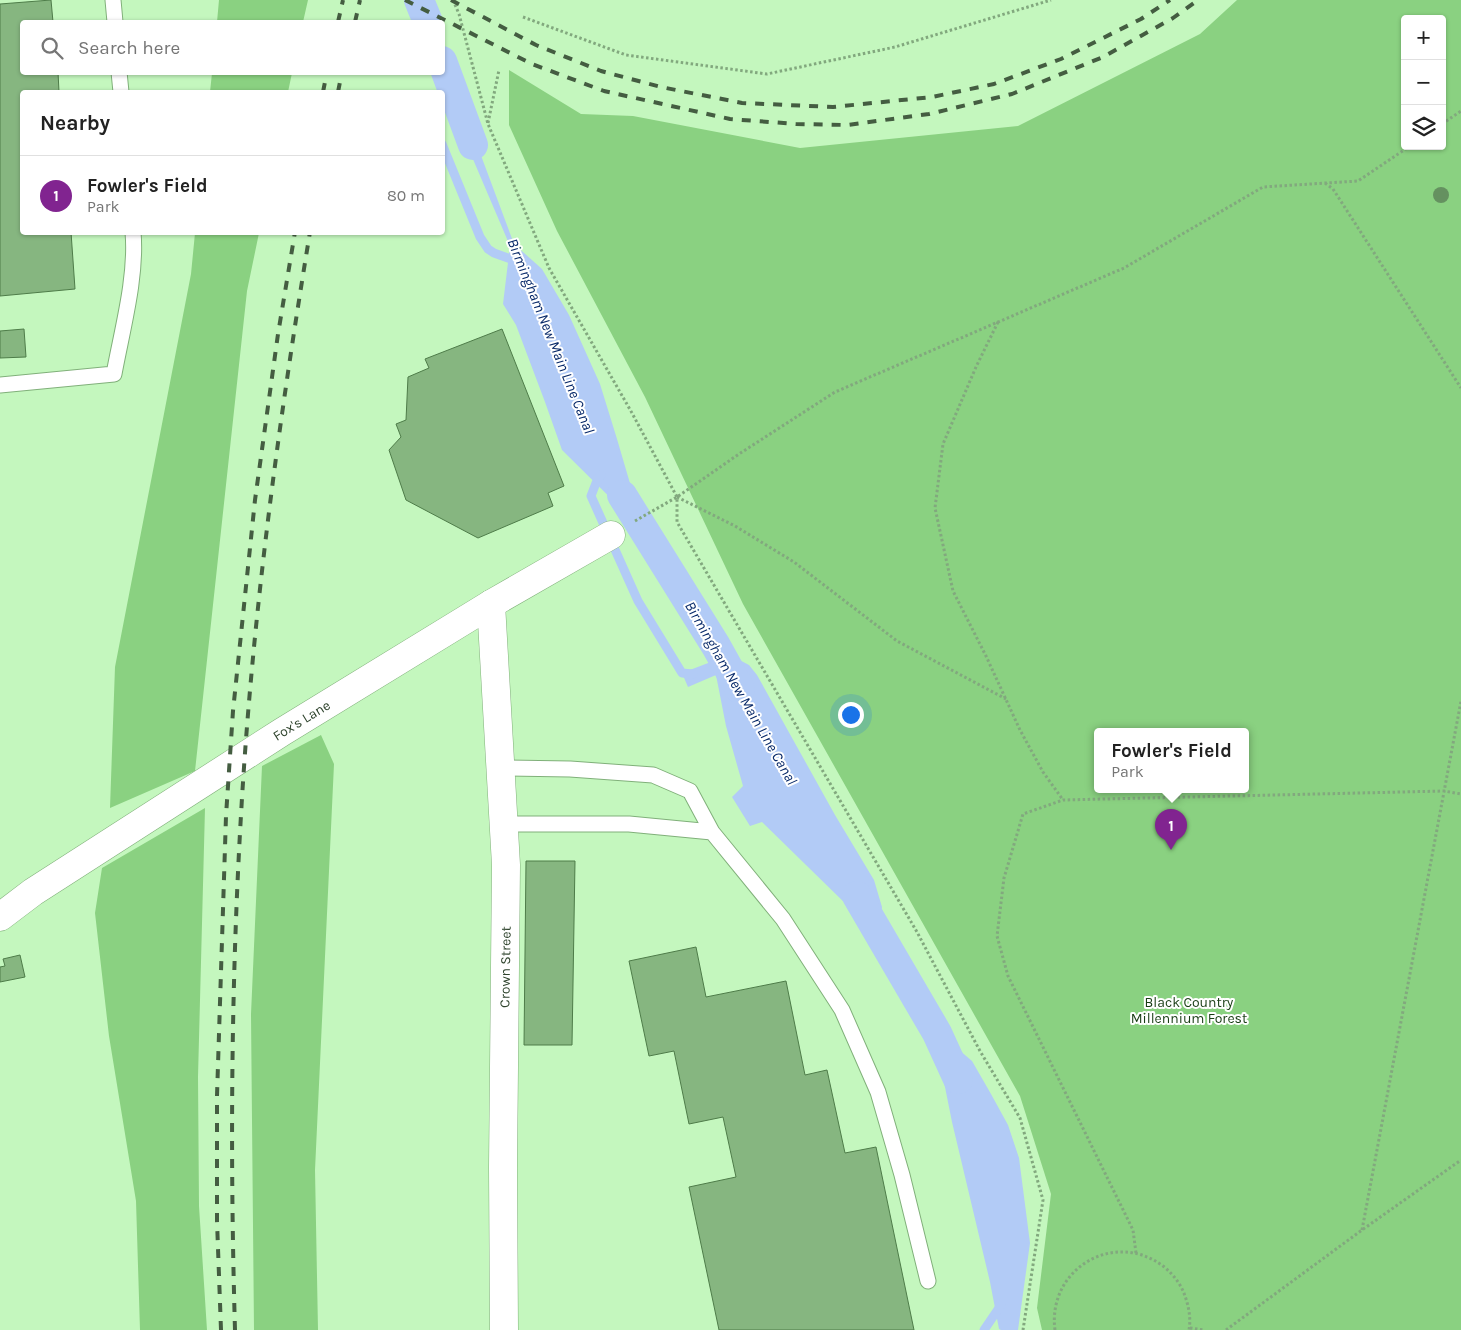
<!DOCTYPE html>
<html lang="en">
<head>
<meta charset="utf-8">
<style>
	:root { --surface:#fff; --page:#f6f6f6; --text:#222; --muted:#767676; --line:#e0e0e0; --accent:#812490 }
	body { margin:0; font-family:Karla,sans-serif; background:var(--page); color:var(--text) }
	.controls { position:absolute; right:15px; top:15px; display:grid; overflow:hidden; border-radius:5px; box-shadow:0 1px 4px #0004 }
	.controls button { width:45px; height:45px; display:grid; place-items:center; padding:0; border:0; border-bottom:1px solid var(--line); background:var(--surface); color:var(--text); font:25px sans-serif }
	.you { position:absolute; left:850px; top:714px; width:18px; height:18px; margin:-12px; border:4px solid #fff; border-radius:50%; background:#1a73e8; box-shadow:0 0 0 8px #1a73e833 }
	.badge { display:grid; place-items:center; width:32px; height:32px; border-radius:50%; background:var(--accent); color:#fff; font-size:16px; font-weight:700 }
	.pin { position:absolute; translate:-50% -41px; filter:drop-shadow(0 1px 2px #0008) }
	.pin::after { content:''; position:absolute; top:26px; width:18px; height:15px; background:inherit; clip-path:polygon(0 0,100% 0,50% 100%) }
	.popup { position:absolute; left:1094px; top:728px; width:155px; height:65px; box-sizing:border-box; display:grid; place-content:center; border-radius:5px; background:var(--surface); filter:drop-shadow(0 1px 4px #0005); font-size:16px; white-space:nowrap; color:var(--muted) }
	.popup b { font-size:19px; color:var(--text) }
	.popup::after { content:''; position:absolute; left:50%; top:100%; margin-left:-10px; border:10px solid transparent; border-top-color:var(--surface) }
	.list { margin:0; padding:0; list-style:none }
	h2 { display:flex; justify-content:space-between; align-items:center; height:65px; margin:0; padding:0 20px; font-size:21px }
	h2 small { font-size:16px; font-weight:400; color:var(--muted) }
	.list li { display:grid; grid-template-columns:32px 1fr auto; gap:15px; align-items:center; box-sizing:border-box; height:80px; padding:0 20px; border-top:1px solid var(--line) }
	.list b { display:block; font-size:19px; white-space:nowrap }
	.list p { margin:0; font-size:16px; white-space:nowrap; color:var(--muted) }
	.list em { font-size:16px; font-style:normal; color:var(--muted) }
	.icon { flex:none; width:28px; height:28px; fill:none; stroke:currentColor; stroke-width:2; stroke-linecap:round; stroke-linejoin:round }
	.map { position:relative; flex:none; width:1461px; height:1330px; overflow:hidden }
	.search { position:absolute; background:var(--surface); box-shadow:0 1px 4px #0004; left:20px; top:20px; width:425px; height:55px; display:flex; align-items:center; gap:12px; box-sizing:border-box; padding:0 18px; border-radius:5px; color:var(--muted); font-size:19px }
	.panel { position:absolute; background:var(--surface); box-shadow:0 1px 4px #0004; left:20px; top:90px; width:425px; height:145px; border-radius:5px }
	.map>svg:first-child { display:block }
	.green { fill:#8ad181; fill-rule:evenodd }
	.water { fill:#b2cbf6 }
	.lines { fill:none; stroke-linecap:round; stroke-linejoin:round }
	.stream { stroke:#b2cbf6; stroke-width:9 }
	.canal { stroke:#b2cbf6; stroke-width:30 }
	.building { fill:#86b680; stroke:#4e7c49 }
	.service-casing { stroke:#80b07a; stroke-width:17 }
	.minor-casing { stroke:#80b07a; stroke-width:29 }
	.path { stroke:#82a87e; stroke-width:3; stroke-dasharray:2.5 2.5; stroke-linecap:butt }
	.service { stroke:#fff; stroke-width:15 }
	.minor { stroke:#fff; stroke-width:28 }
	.rail { stroke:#445d41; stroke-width:4; stroke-dasharray:9 9; stroke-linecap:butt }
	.tree { fill:#659160 }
	.labels { text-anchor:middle; stroke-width:4; stroke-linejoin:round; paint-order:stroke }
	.street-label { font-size:14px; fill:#2e432c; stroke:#fff }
	.park-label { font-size:14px; fill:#183d14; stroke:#fff }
	.water-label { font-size:15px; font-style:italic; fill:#082969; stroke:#fff }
</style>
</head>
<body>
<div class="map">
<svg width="1461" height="1330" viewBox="0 0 1461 1330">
	<rect width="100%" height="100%" fill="#c4f7be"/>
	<path class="green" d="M219,0H308L303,22H217Z
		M1237,0H1461V1330H1042L1037,1308L1051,1194L1020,1096L743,604L645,397L557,231L509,125V70L581,114L633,116L800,148L1018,126L1200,34ZM1405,19H1442V146H1405ZM1245,731V789H1097V731Z
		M212,73V72L292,73L288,92H210Z
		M195,233H259L247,291L195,771L110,808L115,667L191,274Z
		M321,735L334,764L315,1170L318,1330H254L251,1014L262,766Z
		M205,808L198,1077L199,1206L207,1330H140L136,1201L109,1036L95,913L102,868Z"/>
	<path class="water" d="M443,100L468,110L470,126L514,244L542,269L569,315L600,384L617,439L644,531L562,450L545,402L516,325L503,304L510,246L455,117L443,106Z
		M720,654H728L749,665L757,675L835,815L874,880L882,907L878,932L850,908L762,822L750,826L732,797L743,786L726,726L716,675L688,687L682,673L716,660Z
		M941,1041L951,1043L972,1061L991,1094L1008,1125L1019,1158L1030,1243L1018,1330H1001L999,1329L990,1282L952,1122L943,1077Z"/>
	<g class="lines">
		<path class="stream" d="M442,97L453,92
			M442,144L480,237L488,249L494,253L519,262
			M601,475L596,483L591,496L638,601L682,673L693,674
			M984,1330L1001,1305"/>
		<path class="canal" d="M419,0L428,22
			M442,61L473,145
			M622,495L716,646L740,689
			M857,896L937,1033L958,1079"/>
	</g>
	<path class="building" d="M51,0L53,22H22V72H58L59,92H22V232H71L75,289L0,296V4Z
		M24,329L26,357L0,358V331Z
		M502,329L564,486L548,493L553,506L478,538L406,500L389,450L401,437L396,424L406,420L408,377L429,368L425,359Z
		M526,861H575L572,1045H524Z
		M696,947L706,997L786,981L805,1075L827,1070L845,1153L876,1147L914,1330H719L689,1187L736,1177L723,1117L689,1124L674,1051L649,1056L629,961Z
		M20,955L25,977L0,982V967L5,966L3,959Z"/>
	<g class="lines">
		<g class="service-casing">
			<path id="service" d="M113,0L115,22
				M119,72L121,92
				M0,385L114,374C122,330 137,277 133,232
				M500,768L570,769L653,775L690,791L712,832L783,919L842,1010L878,1092L902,1175L928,1281
				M503,824H629L712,832"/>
		</g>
		<g class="minor-casing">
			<g id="minor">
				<path d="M491,604L506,865L503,1168L504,1330"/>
				<path id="s1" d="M0,917L33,892L282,732L491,604L611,535"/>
			</g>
		</g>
		<path class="path" d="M453,0L459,14L488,124L549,268L632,413L677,497V522L917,932L980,1051L1020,1118L1043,1200L1023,1330
			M523,17L626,55L767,74L895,47L1051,0
			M488,123L499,70
			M1442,124L1461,111
			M1325,183L1333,189L1461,388
			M998,322L976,367L943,444L935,508L953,591L986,656L1020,730L1043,772L1063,800
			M677,497L735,526L794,562L897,641L1006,699
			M635,521L677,497L739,454L835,392L1124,268L1263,187L1358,181L1410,146
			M1362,1230L1461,701
			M1136,1253L1133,1230L1008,976L997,936L1004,878L1023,814L1063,800L1444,791L1461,794
			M1190,1328L1204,1330
			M1055,1330C1047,1270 1113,1229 1163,1266C1173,1274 1181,1284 1185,1296C1189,1307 1191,1319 1189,1330
			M1226,1330L1362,1230L1461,1160"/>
		<use href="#service" class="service"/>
		<use href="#minor" class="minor"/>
		<path class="rail" d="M405,0L532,64L604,91L730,119L796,124L847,125L929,114L1012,94L1103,57L1173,18L1198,0
			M451,0L536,45L601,71L661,87L742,103L833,107L932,97L994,84L1061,59L1141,19L1170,0
			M338,22L343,0
			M355,22L360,0
			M323,92L327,72
			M338,92L342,72
			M221,1330L217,1221V1096L226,816L233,711L255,500L278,334L295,232
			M235,1330C230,1158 231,987 241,815C252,620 278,426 310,232"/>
	</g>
	<circle class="tree" cx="1441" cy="195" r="8"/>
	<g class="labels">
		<g class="street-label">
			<text dy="5" stroke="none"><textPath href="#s1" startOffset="360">Fox's Lane</textPath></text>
			<text transform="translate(505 967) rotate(-89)" y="5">Crown Street</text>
		</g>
		<g class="park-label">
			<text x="1189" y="1007">Black Country<tspan x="1189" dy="16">Millennium Forest</tspan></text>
		</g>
		<g class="water-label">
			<text transform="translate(551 336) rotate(68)" y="5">Birmingham New Main Line Canal</text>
			<text transform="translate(741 693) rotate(60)" y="5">Birmingham New Main Line Canal</text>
		</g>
	</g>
</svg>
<div class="controls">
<button>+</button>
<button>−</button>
<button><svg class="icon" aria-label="layers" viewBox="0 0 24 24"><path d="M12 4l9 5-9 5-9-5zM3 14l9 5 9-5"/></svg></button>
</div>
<div class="you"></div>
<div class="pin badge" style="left:1171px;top:850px">1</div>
<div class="popup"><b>Fowler's Field</b>Park</div>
<div class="search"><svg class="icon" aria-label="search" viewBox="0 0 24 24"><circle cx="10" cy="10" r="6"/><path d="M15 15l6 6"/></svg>Search here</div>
<section class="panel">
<h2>Nearby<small></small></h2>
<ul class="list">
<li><span class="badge">1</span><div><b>Fowler's Field</b><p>Park</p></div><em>80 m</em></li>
</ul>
</section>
</div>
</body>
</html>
